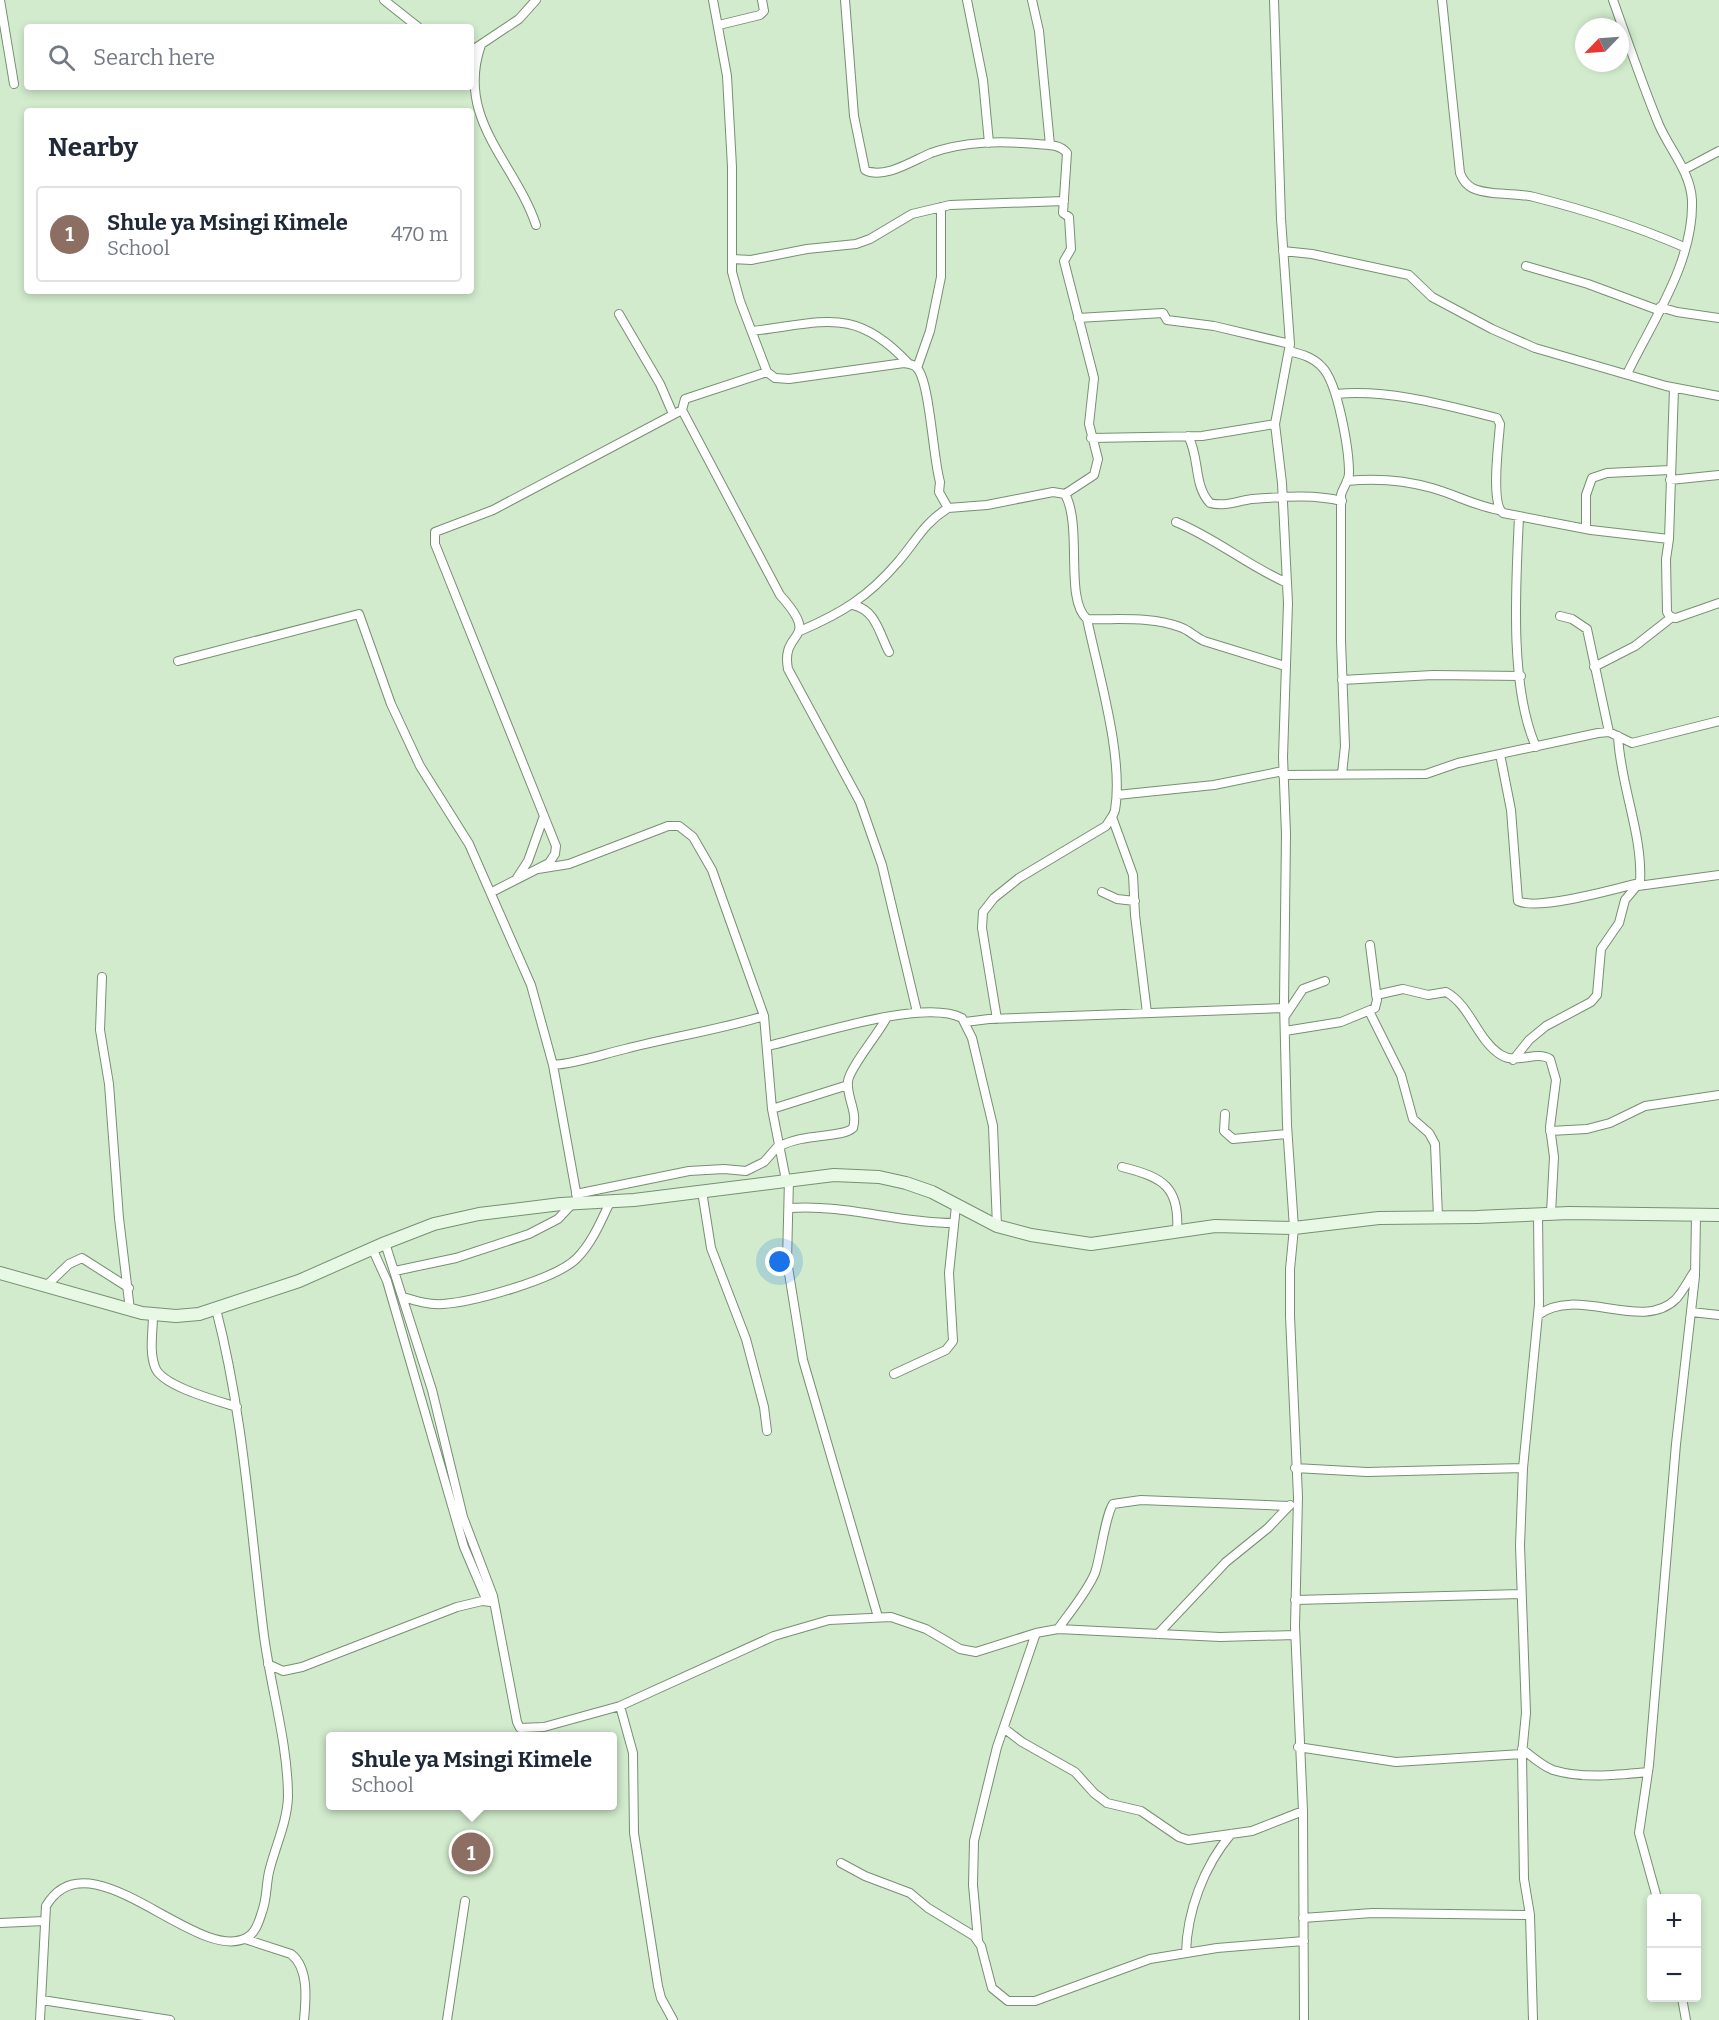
<!DOCTYPE html>
<html lang="en">
<head>
<meta charset="utf-8">
<style>
	:root { --surface:#fff; --page:#f2f2f3; --text:#1f2937; --muted:#747a83; --line:#e0e1e3; --accent:#d93025 }
	body { margin:0; font-family:Bitter,serif; background:var(--page); color:var(--text) }
	.controls { position:absolute; right:18px; bottom:18px; display:grid; overflow:hidden; border-radius:6px; box-shadow:0 3px 9px #0003 }
	.controls button { width:54px; height:54px; display:grid; place-items:center; padding:0; border:0; border-bottom:2px solid var(--line); background:var(--surface); color:var(--text); font:30px sans-serif }
	.compass { position:absolute; left:1575px; top:18px; width:54px; height:54px; border-radius:50%; background:var(--surface); box-shadow:0 3px 9px #0003; rotate:245deg }
	.you { position:absolute; left:780px; top:1262px; width:21px; height:21px; margin:-15px; border:4px solid #fff; border-radius:50%; background:#1a73e8; box-shadow:0 0 0 9px #1a73e833 }
	.badge { display:grid; place-items:center; width:39px; height:39px; border-radius:50%; background:var(--accent); color:#fff; font-size:20px; font-weight:700 }
	.pin { position:absolute; translate:-50% -50%; border:3px solid #fff; box-shadow:0 2px 6px #0006 }
	.popup { position:absolute; left:326px; top:1732px; width:291px; height:78px; box-sizing:border-box; display:grid; place-content:center; border-radius:6px; background:var(--surface); filter:drop-shadow(0 2px 4px #0005); font-size:20px; white-space:nowrap; color:var(--muted) }
	.popup b { font-size:22px; color:var(--text) }
	.popup::after { content:''; position:absolute; left:50%; top:100%; margin-left:-12px; border:12px solid transparent; border-top-color:var(--surface) }
	.list { margin:0; padding:0; list-style:none }
	h2 { display:flex; justify-content:space-between; align-items:center; height:78px; margin:0; padding:0 24px; font-size:26px }
	h2 small { font-size:20px; font-weight:400; color:var(--muted) }
	.list li { display:grid; grid-template-columns:39px 1fr auto; gap:18px; align-items:center; box-sizing:border-box; height:96px; margin:0 12px 12px; padding:0 12px; border:2px solid var(--line); border-radius:6px }
	.list b { display:block; font-size:22px; white-space:nowrap }
	.list p { margin:0; font-size:20px; white-space:nowrap; color:var(--muted) }
	.list em { font-size:20px; font-style:normal; color:var(--muted) }
	.icon { flex:none; width:33px; height:33px; fill:none; stroke:currentColor; stroke-width:2; stroke-linecap:round; stroke-linejoin:round }
	.map { position:relative; flex:none; width:1719px; height:2020px; overflow:hidden }
	.search { position:absolute; background:var(--surface); box-shadow:0 3px 9px #0003; left:24px; top:24px; width:450px; height:66px; display:flex; align-items:center; gap:15px; box-sizing:border-box; padding:0 21px; border-radius:6px; color:var(--muted); font-size:22px }
	.panel { position:absolute; background:var(--surface); box-shadow:0 3px 9px #0003; left:24px; top:108px; width:450px; height:186px; border-radius:6px }
	.map>svg:first-child { display:block }
	.lines { fill:none; stroke-linecap:round; stroke-linejoin:round }
	.street-casing { stroke:#788f73; stroke-width:10 }
	.secondary-casing { stroke:#788f73; stroke-width:14 }
	.street { stroke:#fff; stroke-width:8 }
	.secondary { stroke:#e7f8e4; stroke-width:12 }
</style>
</head>
<body>
<div class="map">
<svg width="1719" height="2020" viewBox="0 0 1719 2020">
	<rect width="100%" height="100%" fill="#d1ebcc"/>
	<g class="lines">
		<g class="street-casing">
			<path id="street" d="M0,0L14,84
				M384,0L418,27
				M713,0L727,76L732,167V272L740,301L767,372L775,378L789,379L904,363C909,364 914,364 917,368C930,382 933,459 940,482L939,492L948,508L987,505L1053,492L1065,494C1083,527 1064,599 1087,619C1117,620 1152,616 1180,627C1189,630 1195,637 1204,641L1285,666
				M845,0L854,116L865,170C884,180 914,160 931,153C965,141 1001,141 1037,144C1048,145 1060,144 1067,153L1063,213L1069,217L1071,249L1064,261L1094,378L1089,424L1098,459L1094,475L1065,494
				M967,0L983,80L989,143
				M1032,0L1039,31L1050,145
				M1274,0L1281,219L1290,344L1275,424L1282,483L1288,603L1283,757L1286,834L1284,1002L1287,1125L1294,1228L1290,1269V1316L1298,1497L1295,1627L1303,1811L1304,2020
				M1442,0L1460,173C1466,189 1477,191 1493,193C1506,194 1521,194 1534,197C1585,210 1636,226 1684,247
				M1613,0C1628,42 1642,84 1659,125C1670,150 1690,171 1692,200C1694,262 1653,320 1627,374
				M719,25L760,15L764,11L762,0
				M481,45C455,119 515,162 536,225
				M471,51L519,19L536,0
				M1685,169L1719,151
				M1283,251L1312,254L1409,275L1432,297L1492,329L1535,348L1666,386L1719,396
				M732,259L751,260L807,249L856,244L870,239L912,214L950,205L1064,201
				M1526,266L1588,284L1658,310
				M1660,307L1677,312L1719,318
				M619,314L660,384L673,414
				M1078,318L1163,313L1167,320L1214,326L1290,344
				M752,331C823,323 854,305 908,363
				M1289,351C1301,354 1313,357 1322,367C1338,383 1349,450 1349,473C1349,481 1343,487 1341,495V641L1345,746L1342,774
				M917,368L930,331L941,277V207
				M767,372L685,399L682,410L780,595C823,643 780,628 788,669L860,802L882,865L917,1012
				M1674,388L1669,539L1666,559L1667,612L1670,617L1676,618L1719,603
				M1336,394C1390,389 1445,405 1497,418L1500,424C1499,441 1490,503 1503,513L1591,530L1669,539
				M1188,436C1200,457 1193,485 1210,503C1224,507 1237,501 1252,499C1283,497 1311,494 1342,501
				M1091,438L1202,436L1275,424
				M1670,480L1719,475
				M1347,481C1376,478 1404,480 1432,488C1457,495 1472,505 1499,510
				M1519,517C1516,583 1509,686 1536,747
				M1176,522C1215,538 1247,565 1285,582
				M1586,529V495L1592,478L1607,473L1670,470
				M853,605C876,610 879,633 889,652
				M1560,616L1572,619L1587,629L1609,732
				M800,631C842,613 868,597 898,562C916,541 924,523 948,508
				M178,661L359,614L391,704L420,766L469,844L531,985L553,1065L578,1203
				M1594,667L1635,646L1672,617
				M1342,680L1433,675L1521,676
				M1500,754L1511,810L1518,901C1537,911 1616,889 1639,883
				M1283,775L1426,774L1458,763L1598,733L1609,732L1632,743L1719,721
				M1117,795L1214,785L1283,771
				M1112,817L1133,875L1135,915L1147,1013
				M538,869L569,864L668,826H679L693,837L712,870L764,1016L772,1109L786,1180
				M517,878L528,861L544,816
				M1638,886L1719,875
				M492,892L549,863L555,854L556,846L435,544V532L493,510L682,410
				M1102,892L1117,899L1135,901
				M102,977L100,1030L109,1084L119,1218L130,1310
				M1376,995L1403,989L1428,995L1446,992C1471,1006 1477,1040 1501,1055C1517,1065 1536,1050 1550,1059L1556,1080L1550,1127L1554,1157L1551,1213
				M1369,1011L1401,1075L1413,1119L1429,1133L1435,1144L1438,1217
				M1285,1016L1303,989L1325,981
				M997,1019L982,928L983,912L994,898L1019,878L1106,826C1109,821 1114,815 1115,810C1124,757 1098,672 1087,619
				M965,1022L989,1019L1285,1008
				M1285,1031L1341,1022L1375,1008L1377,1000L1370,945
				M768,1046C812,1036 923,998 962,1018L972,1038L993,1126L997,1226
				M1513,1060L1529,1040L1546,1026L1591,1002L1597,995L1601,949L1619,923L1625,900L1640,882C1643,835 1620,784 1618,736
				M553,1065C578,1063 600,1055 625,1049C671,1037 718,1030 764,1016
				M772,1109L848,1085
				M1225,1114L1224,1131L1233,1139L1287,1134
				M1550,1131L1587,1129L1610,1123L1645,1106L1719,1095
				M779,1147C801,1133 843,1138 853,1128C858,1111 846,1097 848,1081C850,1067 879,1033 887,1017
				M1122,1167C1163,1177 1180,1187 1177,1231
				M789,1179L787,1261L803,1360L878,1617
				M702,1191L711,1248L746,1339L764,1407L767,1431
				M576,1194L689,1171L724,1169L746,1171L764,1162L779,1145
				M790,1208C845,1204 898,1223 953,1223
				M385,1243L432,1390L463,1517L493,1596L517,1722L520,1728L544,1727L620,1706L774,1636L829,1620L891,1617L926,1629L960,1649L976,1652L1036,1633L1058,1629L1220,1637L1295,1635
				M372,1248L387,1281L464,1547L487,1601
				M395,1271L456,1258L529,1234L558,1219L573,1203
				M45,1287L69,1264L82,1258L129,1288
				M403,1297C416,1301 429,1305 443,1304C473,1302 557,1279 577,1258C592,1243 601,1221 610,1202
				M1691,1312L1719,1315
				M153,1315C153,1332 149,1351 155,1367C161,1386 218,1401 237,1407
				M1538,1315C1578,1285 1642,1333 1676,1299C1683,1291 1688,1281 1694,1272
				M894,1374L946,1350L953,1341L949,1273L956,1206
				M1295,1468L1367,1472L1523,1468
				M1295,1600L1521,1594
				M1058,1629C1070,1612 1087,1592 1095,1573C1101,1555 1105,1516 1113,1504L1141,1500L1289,1506
				M1158,1634L1226,1562L1268,1528L1290,1505
				M268,1664L283,1671L302,1667L457,1607L482,1601L491,1602
				M620,1706L633,1753L634,1833L658,1986L661,1998L673,2020
				M1005,1729L1022,1742L1075,1772L1094,1793L1107,1803L1141,1811L1179,1837L1188,1840L1252,1831L1303,1811
				M1298,1747L1396,1762L1522,1754
				M1522,1749C1531,1756 1542,1766 1553,1770C1582,1779 1618,1775 1648,1772
				M841,1863L865,1876L910,1893L928,1908L974,1936L981,1946L992,1988L1008,2001H1035L1150,1959L1217,1948L1304,1941
				M1657,1898L1639,1833L1649,1765L1676,1444L1695,1276L1696,1216
				M1303,1918L1372,1913L1530,1915
				M0,1923L44,1921
				M245,1939L291,1954C309,1968 306,1999 304,2020
				M978,1940L973,1885L974,1841L997,1747L1036,1633
				M1186,1953C1187,1911 1204,1866 1231,1834
				M1682,1998L1686,2020
				M42,2000L170,2020
				M40,2020L46,1906C89,1832 196,1964 246,1938C256,1933 259,1921 262,1912C267,1899 266,1885 269,1872C275,1847 287,1823 288,1797C288,1744 271,1689 264,1636C250,1526 244,1417 216,1309
				M447,2020L465,1901
				M1533,2020L1530,1915L1524,1879L1522,1754L1526,1713L1520,1545L1523,1468L1539,1304L1538,1214"/>
		</g>
		<g class="secondary-casing">
			<path id="secondary" d="M0,1273L142,1313L176,1316L199,1314L299,1281L385,1243L434,1224L479,1214L561,1204L634,1200L834,1175L879,1177L906,1183L932,1192L997,1226L1031,1235L1091,1244L1215,1226L1294,1228L1379,1218L1477,1217L1569,1213L1719,1215"/>
		</g>
		<use href="#street" class="street"/>
		<use href="#secondary" class="secondary"/>
	</g>
</svg>
<div class="controls">
<button>+</button>
<button>−</button>
</div>
<svg class="compass" viewBox="-18 -18 36 36"><path d="M0-13l5 13h-10z" fill="#e53935"/><path d="M0 13l5-13h-10z" fill="#747a83"/></svg>
<div class="you"></div>
<div class="pin badge" style="left:471px;top:1852px;background:#8d6e63">1</div>
<div class="popup"><b>Shule ya Msingi Kimele</b>School</div>
<div class="search"><svg class="icon" aria-label="search" viewBox="0 0 24 24"><circle cx="10" cy="10" r="6"/><path d="M15 15l6 6"/></svg>Search here</div>
<section class="panel">
<h2>Nearby<small></small></h2>
<ul class="list">
<li><span class="badge" style="background:#8d6e63">1</span><div><b>Shule ya Msingi Kimele</b><p>School</p></div><em>470 m</em></li>
</ul>
</section>
</div>
</body>
</html>
